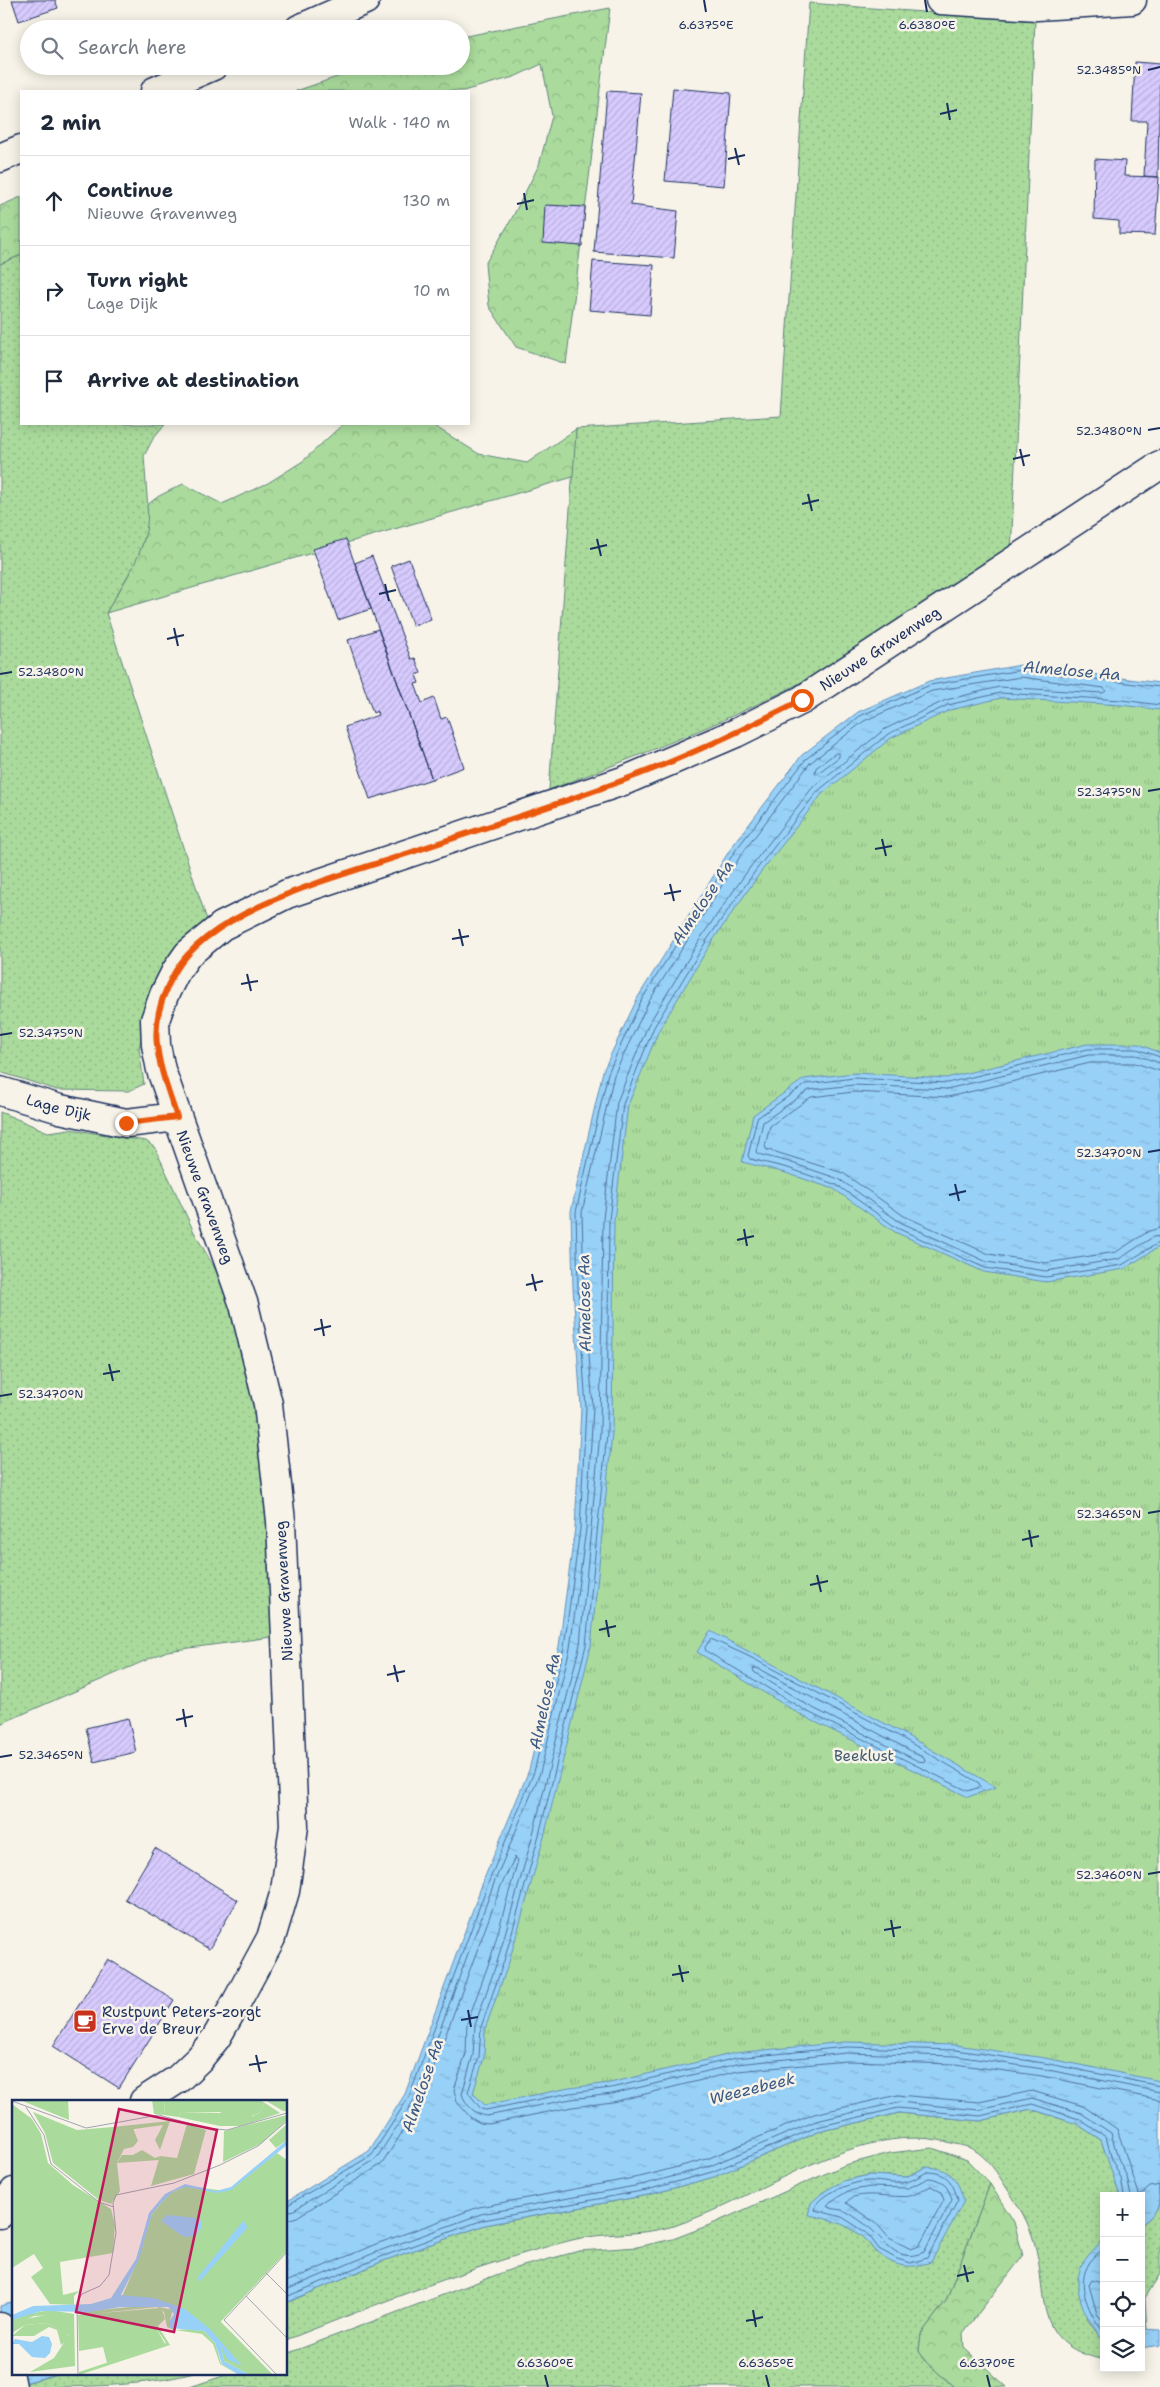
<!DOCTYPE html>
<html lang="en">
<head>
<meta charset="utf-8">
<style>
	:root { --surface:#fff; --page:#f2f2f3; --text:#1f2937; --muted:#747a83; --line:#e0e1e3 }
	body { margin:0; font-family:"Shantell Sans",sans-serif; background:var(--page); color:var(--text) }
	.controls { position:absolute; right:15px; bottom:15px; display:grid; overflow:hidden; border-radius:0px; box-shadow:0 2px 12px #0003 }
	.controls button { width:45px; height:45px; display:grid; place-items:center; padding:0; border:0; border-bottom:1px solid var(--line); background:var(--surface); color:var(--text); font:25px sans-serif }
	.stop { position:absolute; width:15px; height:15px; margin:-11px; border:4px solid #ea580c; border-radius:50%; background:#fff }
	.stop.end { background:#ea580c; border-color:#fff; box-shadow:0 1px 5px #0008 }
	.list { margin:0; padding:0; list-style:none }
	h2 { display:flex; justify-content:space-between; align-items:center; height:65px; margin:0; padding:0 20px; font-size:21px }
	h2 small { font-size:16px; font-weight:400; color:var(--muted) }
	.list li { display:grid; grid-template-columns:32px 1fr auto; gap:15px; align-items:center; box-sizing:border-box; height:90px; padding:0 20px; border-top:1px solid var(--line) }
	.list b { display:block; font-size:19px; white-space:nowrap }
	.list p { margin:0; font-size:16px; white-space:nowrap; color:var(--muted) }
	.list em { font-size:16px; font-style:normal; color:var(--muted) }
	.icon { flex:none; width:28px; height:28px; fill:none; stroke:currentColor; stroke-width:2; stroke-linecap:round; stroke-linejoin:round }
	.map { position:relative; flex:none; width:1160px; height:2387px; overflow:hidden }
	.search { position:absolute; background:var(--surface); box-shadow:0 2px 12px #0003; left:20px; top:20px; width:450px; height:55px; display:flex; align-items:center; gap:12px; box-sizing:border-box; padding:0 18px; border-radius:28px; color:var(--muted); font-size:19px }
	.panel { position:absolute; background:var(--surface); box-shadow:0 2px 12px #0003; left:20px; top:90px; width:450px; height:335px; border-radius:0px }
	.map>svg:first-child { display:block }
	.grass { fill:url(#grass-dots); stroke:#62857d; fill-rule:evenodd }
	.forest { fill:url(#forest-crowns); stroke:#62857d }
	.park { fill:url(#park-tufts); stroke:#62857d }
	.water { fill:url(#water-ripples); stroke:#6690ba }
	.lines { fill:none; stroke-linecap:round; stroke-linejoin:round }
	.shore { stroke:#4d709b; stroke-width:1 }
	.building { fill:url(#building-hatch); stroke:#1b2f5e }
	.street-casing { stroke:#1b2f5e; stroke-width:31 }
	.street { stroke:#f7f3e8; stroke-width:28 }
	.route { stroke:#ea580c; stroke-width:6 }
	.ticks { fill:none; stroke:#1b2f5e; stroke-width:2 }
	.labels { text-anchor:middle; stroke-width:5; stroke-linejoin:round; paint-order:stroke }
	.street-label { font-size:15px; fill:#1b2f5e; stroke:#f7f3e8 }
	.park-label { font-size:15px; fill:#3f5a6e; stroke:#f7f3e8 }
	.poi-label { font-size:15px; fill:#1b2f5e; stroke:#f7f3e8; text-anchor:start }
	.water-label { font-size:16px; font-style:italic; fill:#3a5884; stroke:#f7f3e8 }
	.inset-road { fill:none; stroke:#9fa5b1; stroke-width:1 }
	.view { fill:#c2185b; fill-opacity:0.15; stroke:#c2185b; stroke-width:2.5 }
	.inset-edge { fill:none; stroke:#1b2f5e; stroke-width:2.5 }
	.ticks-label { font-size:12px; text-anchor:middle; fill:#1b2f5e; stroke:#f7f3e8; stroke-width:5; stroke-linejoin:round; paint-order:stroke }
</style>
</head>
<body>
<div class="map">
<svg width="1160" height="2387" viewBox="0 0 1160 2387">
	<defs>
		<pattern id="grass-dots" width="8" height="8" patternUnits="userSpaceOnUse" patternTransform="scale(1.25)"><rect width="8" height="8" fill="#aadb9c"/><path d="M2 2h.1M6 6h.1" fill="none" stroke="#92bc89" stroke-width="1.8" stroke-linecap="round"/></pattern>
		<pattern id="forest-crowns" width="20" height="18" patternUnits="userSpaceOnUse" patternTransform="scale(1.25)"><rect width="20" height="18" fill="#aadb9c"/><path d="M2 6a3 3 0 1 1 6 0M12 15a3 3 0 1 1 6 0" fill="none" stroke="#92bc89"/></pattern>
		<pattern id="park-tufts" width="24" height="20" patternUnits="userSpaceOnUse" patternTransform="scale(1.25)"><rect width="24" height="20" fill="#aadb9c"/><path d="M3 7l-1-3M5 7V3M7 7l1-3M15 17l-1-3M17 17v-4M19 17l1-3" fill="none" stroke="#92bc89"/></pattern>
		<pattern id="water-ripples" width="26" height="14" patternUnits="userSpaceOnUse" patternTransform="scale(1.25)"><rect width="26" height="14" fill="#98d1f7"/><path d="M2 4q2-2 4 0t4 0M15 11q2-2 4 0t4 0" fill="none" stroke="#82b4d6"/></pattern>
		<pattern id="building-hatch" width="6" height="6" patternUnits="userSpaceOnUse" patternTransform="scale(1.25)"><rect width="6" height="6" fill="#d7cafd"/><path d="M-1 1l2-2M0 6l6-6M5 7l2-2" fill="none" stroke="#b8aedb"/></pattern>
	</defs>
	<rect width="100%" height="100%" fill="#f7f3e8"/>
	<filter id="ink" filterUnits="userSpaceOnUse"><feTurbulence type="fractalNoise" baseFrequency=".02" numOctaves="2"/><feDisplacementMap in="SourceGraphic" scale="10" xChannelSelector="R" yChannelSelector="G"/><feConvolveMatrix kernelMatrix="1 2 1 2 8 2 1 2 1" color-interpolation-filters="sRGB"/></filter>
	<g filter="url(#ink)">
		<path class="grass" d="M809,3L1035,21L1011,554C948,597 883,637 817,674C733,720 638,756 549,790L576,429L781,416Z
			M21,255V424H165L154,437L144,456L149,523L138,558L106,613L207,920L178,952L152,991L139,1048L144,1084L129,1091L57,1090L0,1072V264Z
			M0,1112L48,1132L70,1129L100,1134L146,1141L155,1148L194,1232L226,1288L237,1317L262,1440L279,1636L167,1651L0,1724Z
			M1031,2109L1077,2124L1101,2140C1107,2159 1115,2176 1120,2196H1104V2239L1100,2245L1087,2319L1104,2342V2360C1026,2343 1051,2290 1032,2235C1026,2217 1016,2202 1006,2187C998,2174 987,2157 974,2150C969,2147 961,2145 955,2144C861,2115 757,2201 670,2227C638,2236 603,2232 572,2240C474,2265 380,2303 286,2340V2303L383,2261L485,2225L648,2195L713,2177L818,2132L899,2113L980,2121Z
			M932,2148L967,2160L990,2184L946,2301L921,2334L919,2351L926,2362L954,2387H190L232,2373H286V2354L512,2269L579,2251L637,2247L673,2239L712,2224L845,2165L890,2153ZM926,2167L876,2253L864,2237L839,2221L843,2181L869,2175L906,2177Z
			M1160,2183V2274L1145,2298L1147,2330L1141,2329V2225C1150,2218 1159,2211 1159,2199C1159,2193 1157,2189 1160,2183Z
			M61,2373H194C140,2387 81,2387 24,2387L22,2384Z"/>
		<path class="forest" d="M610,8L566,364L516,347L489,306L485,264L511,220L539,165L552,116L542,64L514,77L463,91H296L369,66H461V37Z
			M21,197V255L0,264V206Z
			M343,424H431L479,454L527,463L576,429L573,477L106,613C125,580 152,545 147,505L159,496L183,484L222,504L268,483L303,461Z
			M990,2184L1014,2222L1023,2256L963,2333L964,2348L1007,2387H954L926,2362L919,2351L921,2334L946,2301Z"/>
		<path class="park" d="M1003,693L1160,704V2097L483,2114L462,2096L571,1710L623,1108L652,1035L706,941L797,813L877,741L953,704Z"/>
		<path class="water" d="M1021,665L1160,683V710L1121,705L1001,698L950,710L891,738L822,794L760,873L711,943L659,1030L628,1105L614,1220L612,1433L591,1646L544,1837L509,1962L485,2029L484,2058L473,2093L485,2105L569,2088L610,2083L735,2053L845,2042L956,2045L1045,2058L1160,2081V2183C1157,2189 1159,2193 1159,2199C1159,2211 1150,2218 1141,2225V2196H1120L1101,2140L1077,2124L1031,2109L980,2121L899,2113L818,2132L714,2177L648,2195L485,2225L383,2261L286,2303V2202L369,2151L405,2094L484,1879L529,1770L559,1646L575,1528L581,1408L573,1288L571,1211L603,1071L638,997L731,848L802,755L858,712L929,681Z
			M1087,1044H1139L1160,1053V1246L1124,1269L1046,1282L984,1272L895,1232L834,1189L786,1173L742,1162L753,1115L804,1079L854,1073L946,1078Z
			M710,1631L899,1731L996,1787L968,1797L803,1716L697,1652Z
			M926,2167C951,2168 957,2178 964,2201L931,2262C909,2269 897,2268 877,2253C871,2248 868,2240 862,2236C844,2223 830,2219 808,2215L811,2203L823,2192L843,2181L869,2175L906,2177Z
			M1104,2239V2266L1101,2270L1104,2342C1087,2319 1067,2287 1085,2260C1090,2252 1098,2246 1104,2239Z
			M14,2302V2373H61L9,2387H0V2306Z
			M1141,2329L1160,2330V2345L1141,2348Z"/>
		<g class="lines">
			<path class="shore" d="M1160,705L1122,700L1000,693L948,705L888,734L818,791L756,870L707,940L654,1027L623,1104L609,1220L607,1433L586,1645L539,1835L504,1961L481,2027L479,2057L468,2092L481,2109L486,2110L570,2093L611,2088L736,2058L846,2047L956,2050L1044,2063L1160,2086
				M836,753H839V757L818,773H815L816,768Z
				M1160,1057L1137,1049H1088L947,1083L854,1078L806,1084L757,1118L748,1156L750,1159L788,1168L837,1185L897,1228L985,1268L1046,1277L1122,1265L1160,1242
				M1160,1063L1136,1055H1089L947,1089L854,1085L809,1090L763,1122L756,1152L758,1154L789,1162L839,1179L900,1222L987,1262L1046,1271L1119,1259L1153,1237L1160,1236
				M1160,1071L1135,1063H1090L948,1097L854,1092L811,1097L770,1126L765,1146L766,1149L843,1173L904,1216L989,1254L1046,1263L1116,1252L1149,1231L1160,1228
				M711,1639L750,1657L897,1735L979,1783L980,1787L968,1791L806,1711L706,1651L705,1648Z
				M757,1668L924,1758L925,1762L918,1761L809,1706L754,1672L753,1669Z
				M927,2172C947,2172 953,2182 958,2200L927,2258L911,2263L897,2259L879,2249L867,2233L842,2217L815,2210C817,2194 856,2180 871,2181C882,2181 894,2185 906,2182C913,2181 921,2175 927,2172Z
				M929,2178C943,2179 949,2188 952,2200L924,2252C894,2266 883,2235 862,2222C856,2218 849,2212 842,2210C836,2209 831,2209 827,2206L830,2202L848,2191L870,2187L908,2188Z
				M931,2186L941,2192L944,2200L919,2246L911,2249L889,2238L876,2223L846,2203C855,2188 894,2199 910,2196C917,2194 924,2189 931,2186Z
				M286,2206L372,2155L409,2097L489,1881L534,1772L564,1647L580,1529L586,1408L578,1288L576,1212L608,1073L642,999L735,851L806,759L860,716L930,685L1021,670L1160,687
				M286,2212L294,2210L376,2159L414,2100L494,1883L540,1773L570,1648L586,1529L593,1408L584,1288L582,1212L614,1075L648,1003L741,855L810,763L864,721L932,691L1021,677L1104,688L1106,691L1103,693L999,687L946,700L885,729L813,787L751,866L702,936L648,1025L617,1102L603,1219L600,1433L580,1644L533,1834L498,1959L475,2025L473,2055L462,2094C465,2104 476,2116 487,2116L571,2099L612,2094L737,2064L846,2053L956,2056L1043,2069L1160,2092
				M286,2220L297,2217L382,2164L420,2104L501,1886L515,1857L518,1860L491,1957L467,2023L466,2054L454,2090L457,2102L471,2118L480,2123L489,2124L572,2107L613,2102L738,2071L846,2061L955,2064L1042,2076L1160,2100
				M1104,2248C1099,2252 1094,2257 1090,2262C1074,2285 1090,2314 1104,2333
				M286,2282L376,2244L479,2207L644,2176L707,2159L814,2114L898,2095L979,2102L1032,2091L1083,2106L1117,2129L1139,2194H1142L1150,2187L1160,2185
				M1104,2284L1092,2280L1089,2285L1097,2314L1104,2322
				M286,2290L379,2251L481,2214L646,2184L710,2166L816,2121L899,2102L979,2110L1032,2098L1081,2113L1111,2133L1118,2158L1127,2177L1131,2196
				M286,2297L381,2257L483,2220L647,2190L712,2172L817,2127L898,2108L980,2116L1032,2104L1079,2119L1106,2137L1112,2160L1121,2178L1124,2196"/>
		</g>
		<path class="building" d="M12,0H55L58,8L19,21Z
			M1135,62L1160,64L1158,177L1144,176L1147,121H1132Z
			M673,88L731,93L724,186L665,181Z
			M607,91L641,93L631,205L678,211L674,258L594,252Z
			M1095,159L1125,161L1124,176L1159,177L1155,235L1119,234V221L1094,219Z
			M545,205L585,207L582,246L543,243Z
			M593,261L654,265L650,315L589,310Z
			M346,539L371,609L338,620L313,549Z
			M372,556L411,659L415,658L421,673L416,675L419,683L415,684L422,703L434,698L441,719L447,717L464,767L432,779L355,563Z
			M409,559L431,619L413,626L391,566Z
			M378,629L432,779L370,799L345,727L378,715L377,711L373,713L348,640Z
			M128,1718L136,1752L94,1762L86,1728Z
			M155,1848L238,1900L209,1949L125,1899Z
			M108,1959L174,2000L119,2088L53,2046Z"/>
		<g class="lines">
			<g class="street-casing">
				<g id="street">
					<path d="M940,0L1037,6L1132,0"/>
					<path d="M299,29L365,0"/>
					<path d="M155,91L213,66"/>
					<path d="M0,158L21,149"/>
					<path id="s1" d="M0,1091L60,1109L126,1123L177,1117"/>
					<path id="s2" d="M144,2101L178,2079L199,2059L216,2038L236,2003L271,1938L285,1891L294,1826L281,1521L268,1404L244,1305L161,1070L156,1045L155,1020L164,995L176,971L188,954L222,926L287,894L626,780L736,733L802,700L1160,465"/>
					<path d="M0,2214L3,2206L14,2192"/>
					<path d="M0,2327L12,2387"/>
				</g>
			</g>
			<use href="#street" class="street"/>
		</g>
	</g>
	<g class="lines" filter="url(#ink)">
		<path class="route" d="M126,1123L177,1117C158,1061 143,1027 175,972C212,907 345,875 412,852C483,828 554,806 624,780C685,758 744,729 802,700"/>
	</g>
	<path class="ticks" d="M704,0L706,12M925,0L927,12M1148,70L1160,67M947,103L950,120M940,114L957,110M735,148L739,165M728,159L745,155M524,193L527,210M517,204L534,200M1148,430L1160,428M1020,449L1024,466M1013,459L1030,455M808,494L812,511M802,504L819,500M597,539L601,556M590,549L607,545M385,584L389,601M379,594L396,590M174,628L178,646M167,639L184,635M0,674L12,672M1148,791L1160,789M882,839L886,856M875,849L892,846M670,884L674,901M664,894L681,891M459,929L463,946M452,939L469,936M247,974L251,991M241,984L258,981M0,1035L12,1033M1148,1152L1160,1150M955,1184L959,1201M949,1195L966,1191M744,1229L747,1246M737,1240L754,1236M532,1274L536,1291M526,1285L543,1281M321,1319L324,1336M314,1330L331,1326M109,1364L113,1381M103,1374L120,1371M0,1396L12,1394M1148,1513L1160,1511M1029,1530L1032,1547M1022,1540L1039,1536M817,1575L821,1592M810,1585L828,1581M606,1620L609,1637M599,1630L616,1626M394,1665L398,1682M387,1675L405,1671M183,1709L186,1727M176,1720L193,1716M0,1757L12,1755M1148,1874L1160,1872M891,1920L894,1937M884,1930L901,1927M679,1965L683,1982M672,1975L689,1972M468,2010L471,2027M461,2020L478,2017M256,2055L260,2072M249,2065L267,2062M964,2265L968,2282M957,2276L974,2272M753,2310L756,2327M746,2321L763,2317M545,2375L548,2387M766,2375L769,2387M987,2375L990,2387"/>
	<defs>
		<g id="cafe-square" transform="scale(1.25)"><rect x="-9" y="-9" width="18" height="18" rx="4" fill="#c8321e" stroke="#f7f3e8"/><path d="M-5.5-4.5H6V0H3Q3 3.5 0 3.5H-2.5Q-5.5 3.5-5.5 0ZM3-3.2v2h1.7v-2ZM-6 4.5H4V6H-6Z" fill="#fff"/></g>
	</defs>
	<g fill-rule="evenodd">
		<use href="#cafe-square" x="85" y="2021"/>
	</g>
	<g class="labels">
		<g class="street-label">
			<text dy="5" stroke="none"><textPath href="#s2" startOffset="1985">Nieuwe Gravenweg</textPath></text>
			<text dy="5" stroke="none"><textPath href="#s1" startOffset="61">Lage Dijk</textPath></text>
			<text transform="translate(205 1197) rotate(70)" y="5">Nieuwe Gravenweg</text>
			<text transform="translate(284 1591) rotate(-93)" y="5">Nieuwe Gravenweg</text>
		</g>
		<g class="park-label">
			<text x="864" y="1761">Beeklust</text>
		</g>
		<g class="poi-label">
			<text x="102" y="2017">Rustpunt Peters-zorgt<tspan x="102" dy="17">Erve de Breur</tspan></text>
		</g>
		<g class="water-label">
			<text transform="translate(1072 670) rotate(5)" y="6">Almelose Aa</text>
			<text transform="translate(702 902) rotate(-56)" y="6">Almelose Aa</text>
			<text transform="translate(584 1303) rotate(-91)" y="6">Almelose Aa</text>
			<text transform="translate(544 1701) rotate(-78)" y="6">Almelose Aa</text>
			<text transform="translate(422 2085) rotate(-71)" y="6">Almelose Aa</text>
			<text transform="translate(752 2088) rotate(-14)" y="6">Weezebeek</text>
		</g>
	</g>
	<g transform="translate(12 2100)">
		<rect width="275" height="275" fill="#f7f3e8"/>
		<path d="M9,0H56L57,20L13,2ZM152,0H248L253,3L247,13L240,16L239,23L228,26L208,12L169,13L166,17L153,15ZM253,0H275V11H271ZM0,4L20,19L29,34L36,63L61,85L99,109L103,125L101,153L48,162L51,195L67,191L62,196V205L38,204L19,177L31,168L22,154L0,168ZM21,12L65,30L101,27V32L121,28L126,41L121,47L112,49L105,63L108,91L99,104L87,100L41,63L33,33ZM275,15V20L250,43L211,62L212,31ZM175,24L194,30L182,74L139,86L148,56L165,58ZM275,24V40L264,48L257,40ZM138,205L161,210L158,220L162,230L155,227L152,212L145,207L79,214L66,212ZM147,208L151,212L143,226L153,244L95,263L91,247L67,251L66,215ZM38,210L62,214L22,216L0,226V220L10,215ZM171,214L172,222L177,219L174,225L181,220L187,228H163ZM207,220L219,232L261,275H238L212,261L208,245L198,229ZM36,223L56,234L57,239L49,245L45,230L37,227L22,236H0L13,225ZM178,229L192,231L203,243L209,263L227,275L208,264L201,244L190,234L163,230Z" fill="#aadb9c"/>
		<path d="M140,0H152L153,15L142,14ZM253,3L268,13L239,23V17L247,13ZM169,13H217L225,17L228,26H208L166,17ZM158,21L148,50L143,40L151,25L101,32V27ZM130,50L143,58L148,56L147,60L105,63L110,55H121ZM151,212L153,219L146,226L158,245L67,275V272L154,243L142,225ZM39,214H62L63,266L18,272L42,258L57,235L36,223L13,225L0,233V226L14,219Z" fill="#aadb9c"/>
		<path d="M265,53L275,60V151L199,232L165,207L110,197L124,164L140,114L150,102L160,92L175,86L214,91Z" fill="#aadb9c"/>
		<path d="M275,40V45L219,90L205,93L174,87L162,91L150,102L140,114L127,159L109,195L142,198L173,209L198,229L230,266L215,259L209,245L212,261L238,275H227L210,264L203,243L192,231L158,228L157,222L162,214L156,207H108L77,212L30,211L0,220V215L21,206L79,204L99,198L124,159L137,113L153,94L173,84L204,91L219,87ZM155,115L184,118L189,121V128L183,136L172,137L149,121ZM231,121L236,127L187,182L186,177ZM30,236L37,237L40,244L38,253L33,258L20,257L7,244H0L3,239L20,242Z" fill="#98d1f7"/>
		<path class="inset-road" d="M0,1L74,28L147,15L194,28L215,30L275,13M14,7L32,35L39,64L87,102L102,107M254,173L275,194M234,196L275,238M66,275L65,202L70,194L88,186L97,175L104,133L101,103L104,95L162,83L208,65L246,46L275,21M265,275L212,220L275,152"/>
		<path class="view" d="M107,9L205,30L162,232L64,212Z"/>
		<rect width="275" height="275" class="inset-edge"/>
	</g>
	<g class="ticks-label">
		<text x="706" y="29">6.6375°E</text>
		<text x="927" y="29">6.6380°E</text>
		<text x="1109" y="74">52.3485°N</text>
		<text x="1109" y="435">52.3480°N</text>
		<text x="51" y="676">52.3480°N</text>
		<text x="1109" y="796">52.3475°N</text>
		<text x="51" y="1037">52.3475°N</text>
		<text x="1109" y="1157">52.3470°N</text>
		<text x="51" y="1398">52.3470°N</text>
		<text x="1109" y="1518">52.3465°N</text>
		<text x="51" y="1759">52.3465°N</text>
		<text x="1109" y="1879">52.3460°N</text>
		<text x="545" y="2367">6.6360°E</text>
		<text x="766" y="2367">6.6365°E</text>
		<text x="987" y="2367">6.6370°E</text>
	</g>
</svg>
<div class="controls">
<button>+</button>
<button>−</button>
<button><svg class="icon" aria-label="locate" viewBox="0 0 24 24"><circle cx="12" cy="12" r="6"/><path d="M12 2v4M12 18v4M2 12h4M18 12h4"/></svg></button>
<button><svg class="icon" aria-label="layers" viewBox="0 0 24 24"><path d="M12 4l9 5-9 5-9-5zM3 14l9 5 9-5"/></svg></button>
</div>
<div class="stop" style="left:802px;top:700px"></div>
<div class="stop end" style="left:126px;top:1123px"></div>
<div class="search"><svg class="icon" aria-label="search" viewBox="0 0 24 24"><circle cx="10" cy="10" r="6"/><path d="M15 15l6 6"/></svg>Search here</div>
<section class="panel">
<h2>2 min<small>Walk · 140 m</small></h2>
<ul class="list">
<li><svg class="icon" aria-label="ahead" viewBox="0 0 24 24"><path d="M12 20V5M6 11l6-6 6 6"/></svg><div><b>Continue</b><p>Nieuwe Gravenweg</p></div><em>130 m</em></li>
<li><svg class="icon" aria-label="right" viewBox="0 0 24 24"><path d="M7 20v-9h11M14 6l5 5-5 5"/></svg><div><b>Turn right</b><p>Lage Dijk</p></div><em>10 m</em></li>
<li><svg class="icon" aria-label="arrive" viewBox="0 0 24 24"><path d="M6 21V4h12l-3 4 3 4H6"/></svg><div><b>Arrive at destination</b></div></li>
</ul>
</section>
</div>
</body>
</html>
